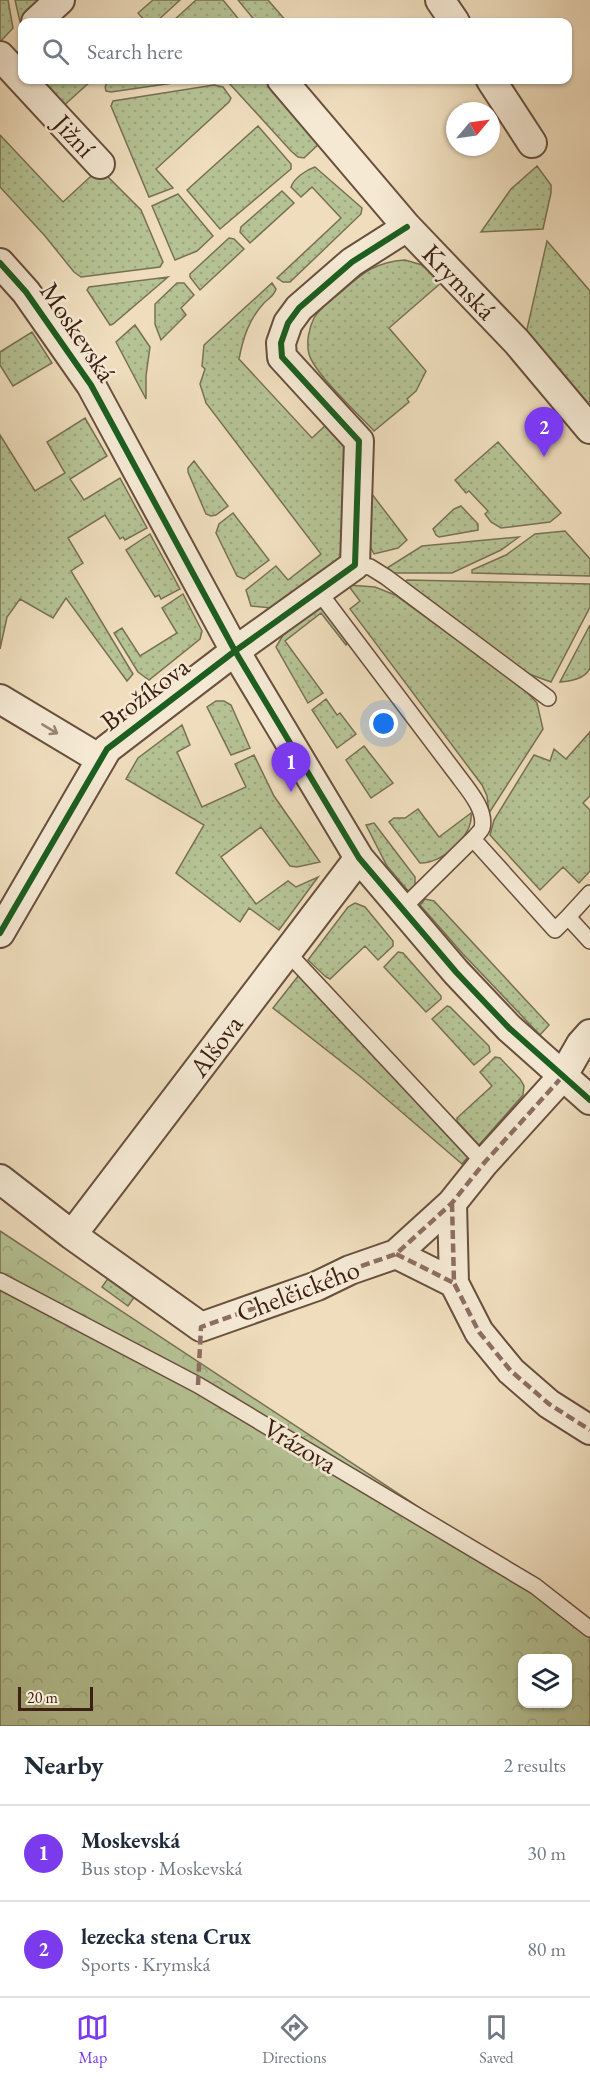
<!DOCTYPE html>
<html lang="en">
<head>
<meta charset="utf-8">
<style>
	:root { --surface:#fff; --page:#f6f6f7; --text:#1f2937; --muted:#747a83; --line:#e0e1e3; --accent:#7c3aed }
	body { margin:0; font-family:"EB Garamond",serif; background:var(--page); color:var(--text) }
	.controls { position:absolute; right:18px; bottom:18px; display:grid; overflow:hidden; border-radius:12px; box-shadow:0 2px 4px #0004 }
	.controls button { width:54px; height:54px; display:grid; place-items:center; padding:0; border:0; border-bottom:2px solid var(--line); background:var(--surface); color:var(--text); font:30px sans-serif }
	.compass { position:absolute; left:446px; top:102px; width:54px; height:54px; border-radius:50%; background:var(--surface); box-shadow:0 2px 4px #0004; rotate:61deg }
	.scale { position:absolute; left:18px; bottom:15px; width:75px; box-sizing:border-box; padding-left:6px; border:3px solid #3c2013; border-top:0; font-size:16px; line-height:21px; white-space:nowrap; color:#3c2013; -webkit-text-stroke:4px #f5e9d4; paint-order:stroke }
	.you { position:absolute; left:384px; top:724px; width:21px; height:21px; margin:-15px; border:4px solid #fff; border-radius:50%; background:#1a73e8; box-shadow:0 0 0 9px #1a73e833 }
	.badge { display:grid; place-items:center; width:39px; height:39px; border-radius:50%; background:var(--accent); color:#fff; font-size:20px; font-weight:700 }
	.pin { position:absolute; translate:-50% -50px; filter:drop-shadow(0 2px 3px #0008) }
	.pin::after { content:''; position:absolute; top:32px; width:21px; height:18px; background:inherit; clip-path:polygon(0 0,100% 0,50% 100%) }
	.list { margin:0; padding:0; list-style:none }
	h2 { display:flex; justify-content:space-between; align-items:center; height:78px; margin:0; padding:0 24px; font-size:26px }
	h2 small { font-size:20px; font-weight:400; color:var(--muted) }
	.list li { display:grid; grid-template-columns:39px 1fr auto; gap:18px; align-items:center; box-sizing:border-box; height:96px; padding:0 24px; border-top:2px solid var(--line) }
	.list b { display:block; font-size:22px; white-space:nowrap }
	.list p { margin:0; font-size:20px; white-space:nowrap; color:var(--muted) }
	.list em { font-size:20px; font-style:normal; color:var(--muted) }
	.icon { flex:none; width:33px; height:33px; fill:none; stroke:currentColor; stroke-width:2; stroke-linecap:round; stroke-linejoin:round }
	.map { position:relative; flex:none; width:590px; height:1726px; overflow:hidden }
	.search { position:absolute; background:var(--surface); box-shadow:0 2px 4px #0004; left:18px; right:18px; top:18px; height:66px; display:flex; align-items:center; gap:15px; box-sizing:border-box; padding:0 21px; border-radius:12px; color:var(--muted); font-size:22px }
	.sheet { height:270px; background:var(--surface) }
	nav { display:flex; justify-content:space-around; align-items:center; box-sizing:border-box; height:84px; border-top:2px solid var(--line); background:var(--surface); font-size:16px; color:var(--muted) }
	nav a { display:grid; justify-items:center; gap:3px }
	nav .on { color:var(--accent) }
	.map>svg:first-child { display:block }
	.green { fill:url(#green-dots); stroke:#787154; stroke-width:1.5 }
	.forest { fill:url(#forest-crowns); stroke:#787154; stroke-width:1.5; fill-rule:evenodd }
	.lines { fill:none; stroke-linecap:round; stroke-linejoin:round }
	.service-casing { stroke:#694f3e; stroke-width:18 }
	.minor-casing { stroke:#694f3e; stroke-width:32 }
	.service { stroke:#f5e9d4; stroke-width:15 }
	.minor { stroke:#f5e9d4; stroke-width:28 }
	.quiet { stroke:#8d6e63; stroke-width:4.5; stroke-dasharray:9 4.5; stroke-linecap:butt }
	.cycleway-casing { stroke:#f5e9d4; stroke-width:10 }
	.cycleway { stroke:#1b5e20; stroke-width:6 }
	.oneway { stroke:#988474 }
	.labels { text-anchor:middle; stroke-width:5; stroke-linejoin:round; paint-order:stroke }
	.street-label { font-size:27px; fill:#3c2013; stroke:#f5e9d4 }
</style>
</head>
<body>
<div class="map">
<svg width="590" height="1726" viewBox="0 0 590 1726">
	<defs>
		<pattern id="green-dots" width="8" height="8" patternUnits="userSpaceOnUse" patternTransform="scale(1.5)"><rect width="8" height="8" fill="#b5c294"/><path d="M2 2h.1M6 6h.1" fill="none" stroke="#9da67f" stroke-width="1.8" stroke-linecap="round"/></pattern>
		<pattern id="forest-crowns" width="20" height="18" patternUnits="userSpaceOnUse" patternTransform="scale(1.5)"><rect width="20" height="18" fill="#b5c294"/><path d="M2 6a3 3 0 1 1 6 0M12 15a3 3 0 1 1 6 0" fill="none" stroke="#9da67f"/></pattern>
	</defs>
	<rect width="100%" height="100%" fill="#efddbd"/>
	<filter id="stains"><feTurbulence type="fractalNoise" baseFrequency=".00333" numOctaves="4"/><feColorMatrix values="0 0 0 0 .2 0 0 0 0 .09 0 0 0 0 .02 0 0 0 .5 -.17"/></filter>
	<radialGradient id="worn" r=".72"><stop offset=".6" stop-color="#630" stop-opacity="0"/><stop offset="1" stop-color="#630" stop-opacity=".3"/></radialGradient>
	<path class="green" d="M0,0H8L13,28L0,42Z
		M15,0H49L21,26Z
		M153,0H180L156,22H146L138,13Z
		M196,0H223L241,22H172Z
		M238,0H268L287,22H256Z
		M33,80H92L60,109Z
		M109,80H194L111,92L106,91C104,86 106,83 109,80Z
		M249,80H267L320,140V143L304,158L298,157L291,151L229,83Z
		M214,85L223,87L231,98L229,102L156,169L173,188L149,197L111,106L113,101Z
		M258,126L291,164V169L220,229L187,190Z
		M0,135L63,202L90,177L94,175L108,177L141,210L163,262L160,267L81,277L74,272L45,236L0,187Z
		M537,166L551,185V193L543,229L481,232L511,189Z
		M315,167L362,208L361,214L290,282H283L277,278L341,218L312,187L301,197L291,187C294,178 306,170 315,167Z
		M282,191L294,203L250,243L240,232L241,227Z
		M178,194L213,236L197,251L175,260L152,206Z
		M229,238L234,239L244,249L200,290L190,277V274Z
		M547,241L590,291V413L525,338Z
		M405,260L422,265L442,282L389,328L426,371L416,391L407,399L409,402L374,431C359,415 314,373 309,354C306,342 309,328 314,318C320,307 332,300 341,292C363,273 375,262 405,260Z
		M168,277L113,324L110,325L87,290L89,287Z
		M177,283H184L194,295L181,308L186,315L161,340L155,324V304Z
		M272,283L276,289C274,296 269,298 264,303C249,319 243,338 239,359L312,438L327,424L349,442L347,545L337,565L281,609L251,606L246,590L276,566L288,580L321,554L206,403L200,384L205,369L202,366L204,345Z
		M135,325L150,347L146,376V399L116,342Z
		M32,332L52,363L13,386L0,365V352Z
		M85,418L107,456L70,479L84,500L120,478L147,528L125,540L123,537L120,539L105,515L68,538L83,563L71,571L133,674L127,681L66,598L53,618L20,599L7,617L0,649V435L35,491L65,473L47,442Z
		M498,442L561,513L550,522L501,528L491,522L485,514L488,511L469,491L466,493L455,480Z
		M194,461L228,506L216,515L211,516L206,514L188,472V468Z
		M365,485L407,540L398,548L374,554L368,542Z
		M461,506L478,524V530L439,537L436,535L433,529L454,509Z
		M233,513L269,560L244,579L237,576L216,533L219,524Z
		M565,531L590,559V576L472,573V570L506,555L535,534Z
		M150,534L180,589L161,599L159,595L155,597L126,550Z
		M519,537L501,550L452,573H388L386,571L387,568L422,546Z
		M407,580L590,584V607L551,682L529,674L403,583Z
		M348,585L375,587L395,595L521,686L537,703L543,729L489,813L487,796L482,785L350,609L360,601Z
		M183,594L202,631L200,639L149,680L138,672L114,633L122,628L140,656L177,633L162,608Z
		M319,599L350,640L346,645L321,613L285,641L323,693L308,703L276,647L292,620Z
		M590,625V668C585,679 571,681 560,682Z
		M326,699L337,715L340,713L356,734L337,748L312,710Z
		M216,701H224L231,705L250,748L231,755L207,707Z
		M182,725L190,745L177,752L202,807L246,787L235,764L254,755L274,796L320,862L297,867L290,866L261,827L221,857L256,904L288,881L296,887L318,877L279,930L249,908L240,922L176,873L204,825L126,779L138,758Z
		M590,732V796L583,803L590,810V871L579,883L563,867L540,890L490,835L494,820L534,755L550,761L554,749L566,759Z
		M364,746L393,783L371,798L346,760Z
		M418,809L439,837L471,813C474,836 442,864 420,863L389,822L394,818H405Z
		M374,823L415,877V886L409,892L387,866L366,825Z
		M425,899L434,901L549,1025L540,1035L463,954L420,905Z
		M355,903L365,907L393,941V946L378,960L365,946L330,979L326,977L308,960L348,907Z
		M398,952L403,953L441,996V999L426,1012L384,967Z
		M299,975L468,1157L462,1164L361,1077L273,1008Z
		M447,1006L450,1007L489,1046L490,1052L474,1065L432,1019Z
		M495,1057L500,1058L520,1079L524,1086L523,1095L479,1145L457,1121V1118L492,1086L480,1072Z
		M109,1277L135,1296L128,1306L102,1287Z"/>
	<path class="forest" d="M0,1231L590,1620V1726H0ZM522,1658H568V1704H522Z"/>
	<g class="lines">
		<g class="service-casing">
			<path id="service" d="M355,565L370,567L386,577L548,698
				M319,592L455,772C465,786 487,809 482,828C481,831 478,833 476,836L402,909
				M473,839L555,930L568,917L590,941
				M568,917L590,893
				M287,952L484,1163
				M0,1281L198,1385L535,1586L590,1629"/>
		</g>
		<g class="minor-casing">
			<path id="minor" d="M440,0L455,22
				M36,22L60,0
				M0,56L100,164
				M282,80L407,227L517,342L590,429
				M491,80L532,143
				M0,263L26,292L91,385L235,651L359,858L456,972L509,1028L590,1100
				M0,699L100,759
				M0,933L107,749L235,651L355,565L359,441L282,357L281,343L288,323L299,308L352,262L407,227
				M0,1179L72,1235L201,1327L317,1286L350,1270L396,1254L452,1203L484,1163L562,1077L581,1044L590,1034
				M452,1203L454,1283L479,1332L511,1371L549,1404L590,1430
				M72,1235L359,858
				M396,1254L454,1283"/>
		</g>
		<use href="#service" class="service"/>
		<use href="#minor" class="minor"/>
		<path class="quiet" d="M452,1203L454,1283L479,1332L511,1371L549,1404L590,1430
			M396,1254L454,1283
			M198,1385L201,1327L317,1286L350,1270L396,1254L452,1203L484,1163L562,1077"/>
		<g class="cycleway-casing">
			<path id="cycleway" d="M0,263L26,292L91,385L235,651L359,858L456,972L509,1028L590,1100
				M0,933L107,749L235,651L355,565L359,441L282,357L281,343L288,323L299,308L352,262L407,227"/>
		</g>
		<use href="#cycleway" class="cycleway"/>
	</g>
	<defs><path id="oneway-shaft" d="M-6 0H5M1.5-3L5.5 0L1.5 3" fill="none" stroke-width="1.6" stroke-linecap="round" stroke-linejoin="round" transform="scale(1.5)"/></defs>
	<use class="oneway" href="#oneway-shaft" transform="translate(50 729) rotate(31)"/>
	<g class="labels">
		<g class="street-label">
			<text transform="translate(74 136) rotate(47)" y="9">Jižní</text>
			<text transform="translate(459 282) rotate(46)" y="9">Krymská</text>
			<text transform="translate(78 332) rotate(56)" y="9">Moskevská</text>
			<text transform="translate(145 694) rotate(-37)" y="9">Brožíkova</text>
			<text transform="translate(216 1046) rotate(-53)" y="9">Alšova</text>
			<text transform="translate(298 1291) rotate(-21)" y="9">Chelčického</text>
			<text transform="translate(300 1446) rotate(31)" y="9">Vrázova</text>
		</g>
	</g>
	<rect width="100%" height="100%" filter="url(#stains)"/>
	<rect width="100%" height="100%" fill="url(#worn)"/>
</svg>
<div class="controls">
<button><svg class="icon" aria-label="layers" viewBox="0 0 24 24"><path d="M12 4l9 5-9 5-9-5zM3 14l9 5 9-5"/></svg></button>
</div>
<svg class="compass" viewBox="-18 -18 36 36"><path d="M0-13l5 13h-10z" fill="#e53935"/><path d="M0 13l5-13h-10z" fill="#747a83"/></svg>
<div class="scale">20 m</div>
<div class="you"></div>
<div class="pin badge" style="left:291px;top:792px">1</div>
<div class="pin badge" style="left:544px;top:457px">2</div>
<div class="search"><svg class="icon" aria-label="search" viewBox="0 0 24 24"><circle cx="10" cy="10" r="6"/><path d="M15 15l6 6"/></svg>Search here</div>
</div>
<section class="sheet">
<h2>Nearby<small>2 results</small></h2>
<ul class="list">
<li><span class="badge">1</span><div><b>Moskevská</b><p>Bus stop · Moskevská</p></div><em>30 m</em></li>
<li><span class="badge">2</span><div><b>lezecka stena Crux</b><p>Sports · Krymská</p></div><em>80 m</em></li>
</ul>
</section>
<nav>
<a class="on"><svg class="icon" aria-label="map" viewBox="0 0 24 24"><path d="M3 6l6-2 6 2 6-2v14l-6 2-6-2-6 2zM9 4v14M15 6v14"/></svg>Map</a>
<a><svg class="icon" aria-label="directions" viewBox="0 0 24 24"><path d="M12 3l9 9-9 9-9-9zM9 14v-3h6M13 9l2 2-2 2"/></svg>Directions</a>
<a><svg class="icon" aria-label="saved" viewBox="0 0 24 24"><path d="M7 4h10v16l-5-4-5 4z"/></svg>Saved</a>
</nav>
</body>
</html>
